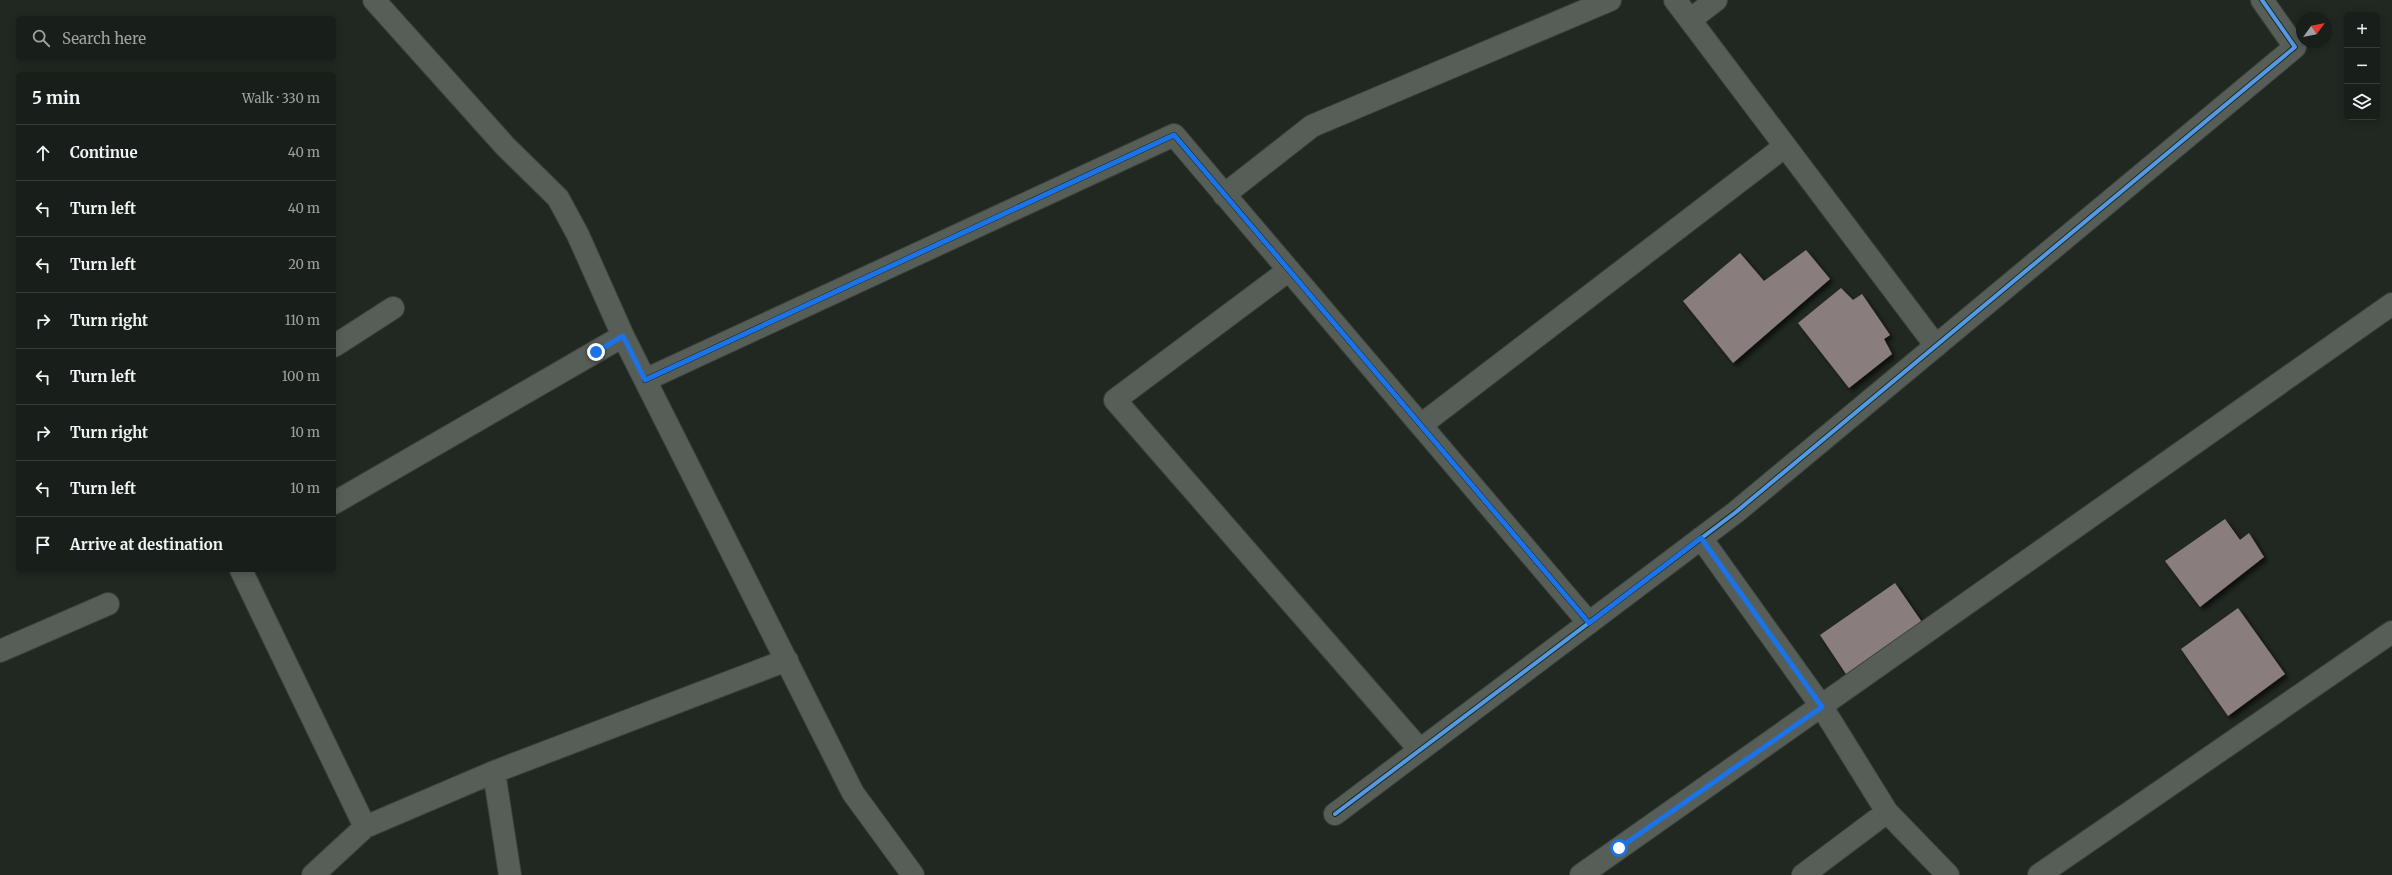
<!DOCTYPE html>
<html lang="en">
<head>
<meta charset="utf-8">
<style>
	:root { --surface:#181e19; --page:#212722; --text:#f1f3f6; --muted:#9fa2a2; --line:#363c38 }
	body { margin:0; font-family:Merriweather,serif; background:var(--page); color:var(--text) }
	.controls { position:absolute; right:12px; top:12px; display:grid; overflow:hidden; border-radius:6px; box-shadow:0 2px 10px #0003 }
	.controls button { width:36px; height:36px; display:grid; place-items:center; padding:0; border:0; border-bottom:1px solid var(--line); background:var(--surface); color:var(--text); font:20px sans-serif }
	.compass { position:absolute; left:2296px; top:12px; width:36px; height:36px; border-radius:50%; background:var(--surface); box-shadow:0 2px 10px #0003; rotate:57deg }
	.stop { position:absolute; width:12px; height:12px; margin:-9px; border:3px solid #1a73e8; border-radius:50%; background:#fff }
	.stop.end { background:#1a73e8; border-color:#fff; box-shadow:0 1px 4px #0008 }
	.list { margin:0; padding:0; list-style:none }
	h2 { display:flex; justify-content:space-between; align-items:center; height:52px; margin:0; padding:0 16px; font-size:17px }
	h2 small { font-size:13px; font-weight:400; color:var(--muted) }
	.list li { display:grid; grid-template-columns:26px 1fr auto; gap:12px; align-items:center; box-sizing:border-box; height:56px; padding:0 16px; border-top:1px solid var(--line) }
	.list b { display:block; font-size:15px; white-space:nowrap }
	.list em { font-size:13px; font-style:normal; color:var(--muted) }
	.icon { flex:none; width:22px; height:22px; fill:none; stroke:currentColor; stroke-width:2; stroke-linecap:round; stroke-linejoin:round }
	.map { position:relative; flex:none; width:2392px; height:875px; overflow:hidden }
	.search { position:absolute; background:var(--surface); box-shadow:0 2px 10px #0003; left:16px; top:16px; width:320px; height:44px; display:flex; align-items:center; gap:10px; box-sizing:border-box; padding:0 14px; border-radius:6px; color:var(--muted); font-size:15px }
	.panel { position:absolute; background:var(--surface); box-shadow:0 2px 10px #0003; left:16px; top:72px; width:320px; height:500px; border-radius:6px }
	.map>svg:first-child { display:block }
	.building { fill:#8a7d7d; filter:url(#shadow) }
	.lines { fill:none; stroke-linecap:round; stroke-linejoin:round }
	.street-casing { stroke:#3b423c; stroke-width:24 }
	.street { stroke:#575e58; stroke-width:22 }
	.cycleway-casing { stroke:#1d2b1f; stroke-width:6 }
	.cycleway { stroke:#5399e6; stroke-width:4 }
	.route { stroke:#1a73e8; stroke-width:5 }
</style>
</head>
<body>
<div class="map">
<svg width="2392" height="875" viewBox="0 0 2392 875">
	<defs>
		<filter id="shadow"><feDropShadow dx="3.5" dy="3.5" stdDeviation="2" flood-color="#0009"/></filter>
	</defs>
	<rect width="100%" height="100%" fill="#202821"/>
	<path class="building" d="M1806,250L1830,279L1733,363L1683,301L1740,253L1764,281Z
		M1841,288L1853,300L1862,294L1890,335L1884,339L1892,354L1849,388L1798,323Z
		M2225,519L2240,540L2249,533L2264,557L2200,607L2165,561Z
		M1895,583L1926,628L1850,680L1820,635Z
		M2238,608L2285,674L2228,716L2181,649Z"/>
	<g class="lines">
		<g class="street-casing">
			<path id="street" d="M374,0L505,146L558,198L578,235L623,336L853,793L913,875
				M1675,0L1936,346
				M1690,20L1716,0
				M1224,195L1312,126L1610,0
				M1289,270L1115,400L1420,750
				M334,346L393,308
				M645,380L1174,135L1589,623
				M1421,425L1784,147
				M334,503L623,336
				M1701,538L1822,707L1887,812L1948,875
				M241,570L365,827L494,772L787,660
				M0,651L108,604
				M494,772L510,875
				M1335,814L1736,512L2295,47L2262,0
				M313,875L365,827
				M1581,875L2392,304
				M1803,875L1887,812
				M2039,875L2392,632"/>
		</g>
		<use href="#street" class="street"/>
		<g class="cycleway-casing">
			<path id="cycleway" d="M645,380L1174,135L1589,623
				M1335,814L1736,512L2295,47L2262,0"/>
		</g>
		<use href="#cycleway" class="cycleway"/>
	</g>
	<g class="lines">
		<path class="route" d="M596,352L623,336L645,380L1174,135L1589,623L1701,538L1822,707L1619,848"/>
	</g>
</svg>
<div class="controls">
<button>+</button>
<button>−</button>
<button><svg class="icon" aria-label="layers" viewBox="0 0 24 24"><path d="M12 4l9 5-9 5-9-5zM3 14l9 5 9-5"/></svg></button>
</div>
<svg class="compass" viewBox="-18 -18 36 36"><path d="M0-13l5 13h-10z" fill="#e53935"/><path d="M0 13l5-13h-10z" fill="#9fa2a2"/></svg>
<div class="stop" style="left:1619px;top:848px"></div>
<div class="stop end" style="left:596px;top:352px"></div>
<div class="search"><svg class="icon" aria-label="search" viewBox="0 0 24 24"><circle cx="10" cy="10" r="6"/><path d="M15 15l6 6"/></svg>Search here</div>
<section class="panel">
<h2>5 min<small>Walk · 330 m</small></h2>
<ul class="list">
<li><svg class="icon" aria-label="ahead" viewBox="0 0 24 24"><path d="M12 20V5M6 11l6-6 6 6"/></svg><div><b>Continue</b></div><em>40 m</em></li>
<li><svg class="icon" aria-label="left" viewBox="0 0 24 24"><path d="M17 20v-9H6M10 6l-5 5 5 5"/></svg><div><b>Turn left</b></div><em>40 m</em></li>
<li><svg class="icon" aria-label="left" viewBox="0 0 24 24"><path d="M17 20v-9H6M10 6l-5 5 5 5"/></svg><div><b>Turn left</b></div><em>20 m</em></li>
<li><svg class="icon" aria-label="right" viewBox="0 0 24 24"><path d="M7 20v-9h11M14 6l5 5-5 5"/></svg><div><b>Turn right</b></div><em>110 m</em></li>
<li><svg class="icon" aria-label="left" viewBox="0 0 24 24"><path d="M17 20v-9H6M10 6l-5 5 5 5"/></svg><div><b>Turn left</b></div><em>100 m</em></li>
<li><svg class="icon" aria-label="right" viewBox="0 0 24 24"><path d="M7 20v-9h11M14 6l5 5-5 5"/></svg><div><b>Turn right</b></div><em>10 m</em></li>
<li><svg class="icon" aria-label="left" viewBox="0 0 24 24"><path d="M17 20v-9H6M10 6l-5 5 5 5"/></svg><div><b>Turn left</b></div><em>10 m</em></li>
<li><svg class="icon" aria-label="arrive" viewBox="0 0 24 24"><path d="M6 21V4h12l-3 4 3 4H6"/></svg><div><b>Arrive at destination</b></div></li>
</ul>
</section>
</div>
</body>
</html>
